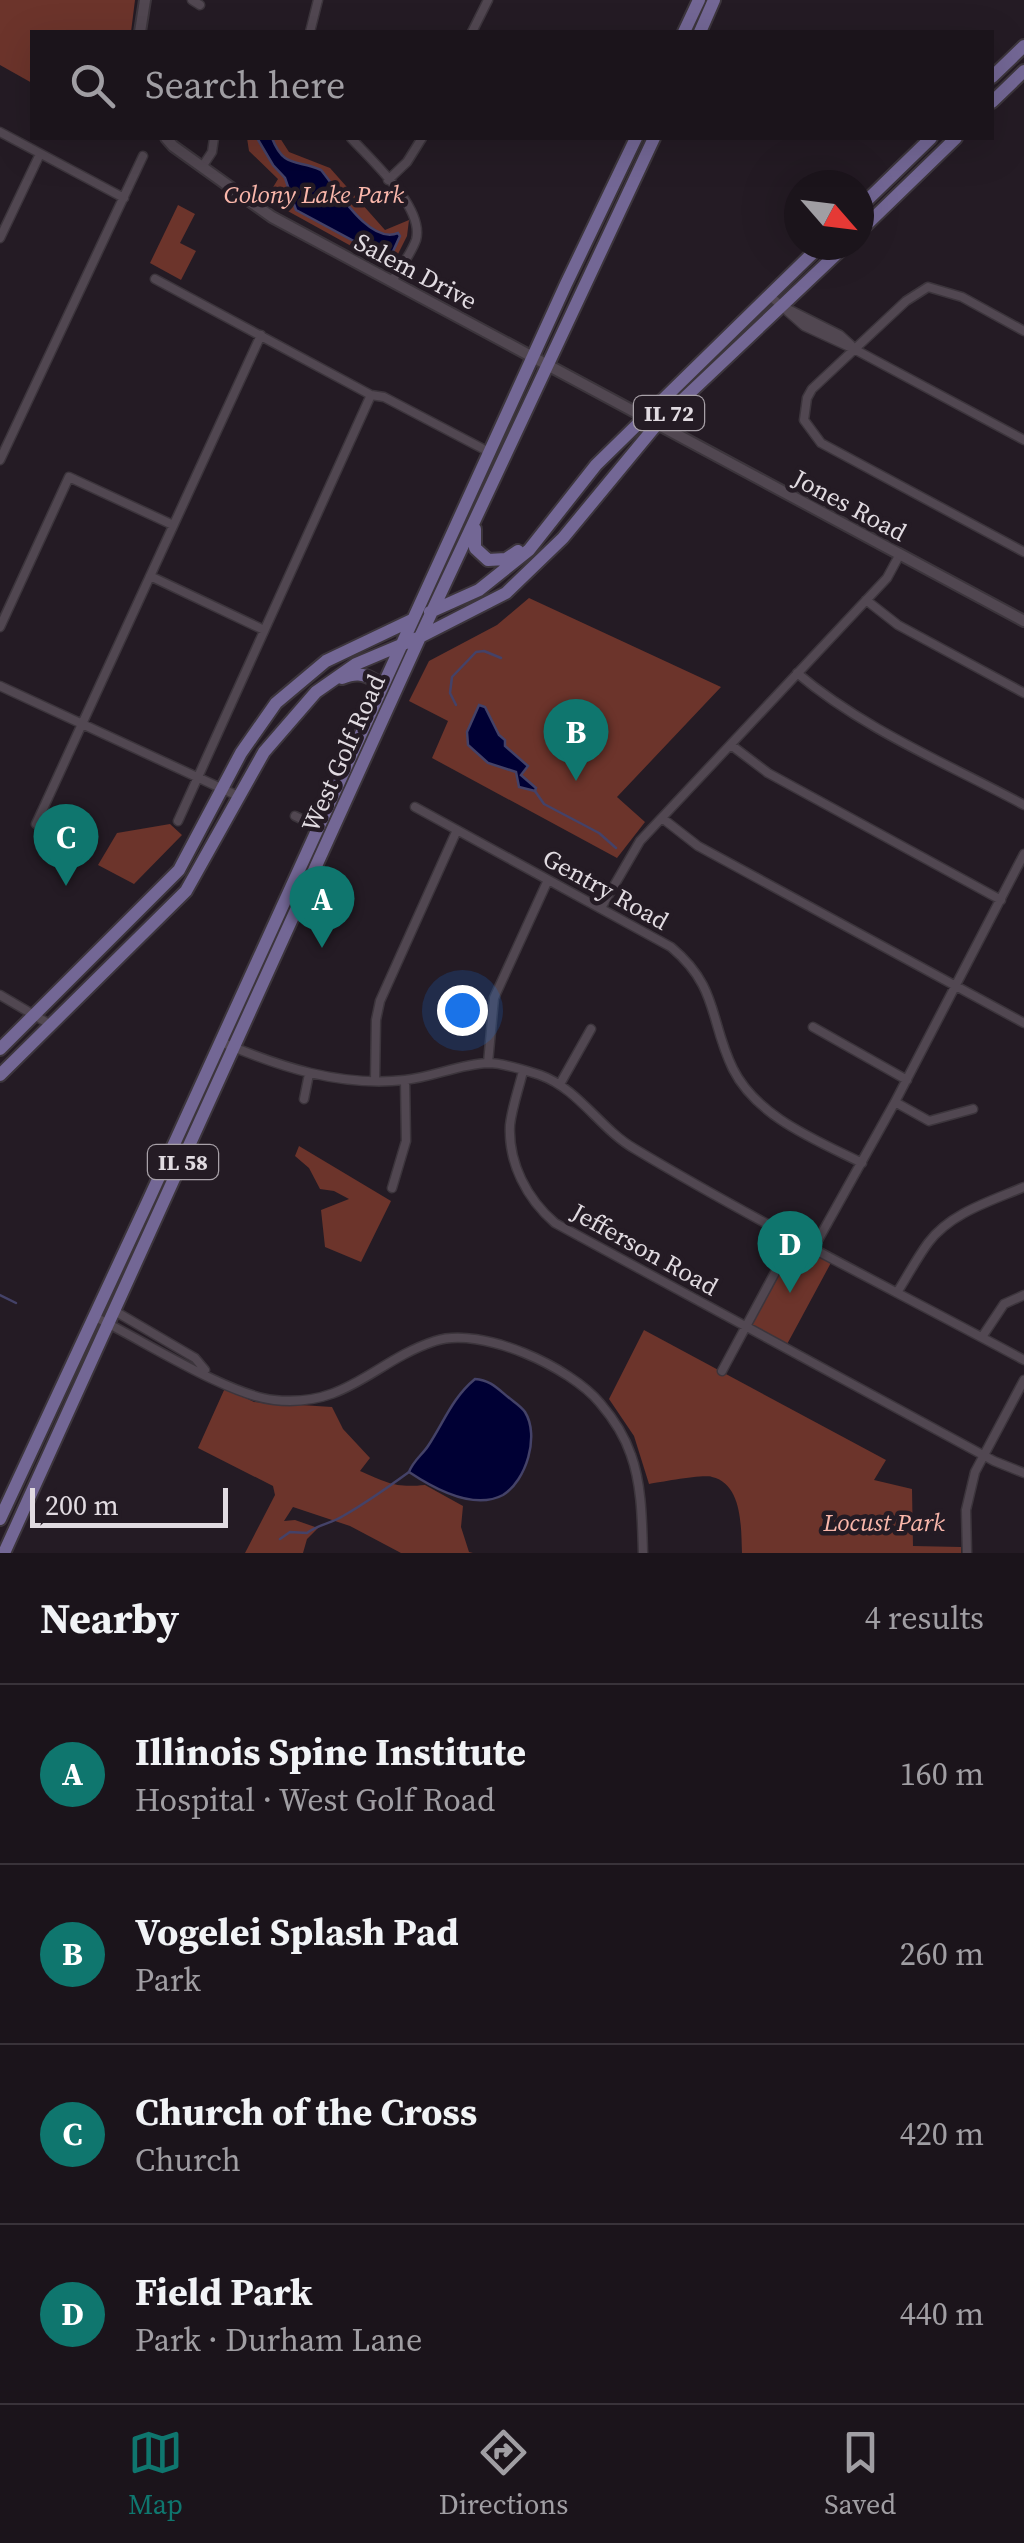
<!DOCTYPE html>
<html lang="en">
<head>
<meta charset="utf-8">
<style>
	:root { --surface:#1b141b; --page:#241d24; --text:#f1f3f6; --muted:#a09ea3; --line:#39333a; --accent:#0f766e }
	body { margin:0; font-family:"Source Serif 4",serif; background:var(--page); color:var(--text) }
	.compass { position:absolute; left:784px; top:170px; width:90px; height:90px; border-radius:50%; background:var(--surface); box-shadow:0 10px 40px #0002; rotate:118deg }
	.scale { position:absolute; left:30px; bottom:25px; width:198px; box-sizing:border-box; padding-left:10px; border:5px solid #e1dbe1; border-top:0; font-size:28px; line-height:35px; white-space:nowrap; color:#e1dbe1; -webkit-text-stroke:8px #241b24; paint-order:stroke }
	.you { position:absolute; left:462px; top:1010px; width:35px; height:35px; margin:-25px; border:8px solid #fff; border-radius:50%; background:#1a73e8; box-shadow:0 0 0 15px #1a73e833 }
	.badge { display:grid; place-items:center; width:65px; height:65px; border-radius:50%; background:var(--accent); color:#fff; font-size:32px; font-weight:700 }
	.pin { position:absolute; translate:-50% -82px; filter:drop-shadow(0 2px 5px #0008) }
	.pin::after { content:''; position:absolute; top:52px; width:35px; height:30px; background:inherit; clip-path:polygon(0 0,100% 0,50% 100%) }
	.list { margin:0; padding:0; list-style:none }
	h2 { display:flex; justify-content:space-between; align-items:center; height:130px; margin:0; padding:0 40px; font-size:42px }
	h2 small { font-size:32px; font-weight:400; color:var(--muted) }
	.list li { display:grid; grid-template-columns:65px 1fr auto; gap:30px; align-items:center; box-sizing:border-box; height:180px; padding:0 40px; border-top:2px solid var(--line) }
	.list b { display:block; font-size:38px; white-space:nowrap }
	.list p { margin:0; font-size:32px; white-space:nowrap; color:var(--muted) }
	.list em { font-size:32px; font-style:normal; color:var(--muted) }
	.icon { flex:none; width:55px; height:55px; fill:none; stroke:currentColor; stroke-width:2; stroke-linecap:round; stroke-linejoin:round }
	.map { position:relative; flex:none; width:1024px; height:1553px; overflow:hidden }
	.search { position:absolute; background:var(--surface); box-shadow:0 10px 40px #0002; left:30px; right:30px; top:30px; height:110px; display:flex; align-items:center; gap:25px; box-sizing:border-box; padding:0 35px; border-radius:0px; color:var(--muted); font-size:38px }
	.sheet { height:850px; background:var(--surface) }
	nav { display:flex; justify-content:space-around; align-items:center; box-sizing:border-box; height:140px; border-top:2px solid var(--line); background:var(--surface); font-size:28px; color:var(--muted) }
	nav a { display:grid; justify-items:center; gap:5px }
	nav .on { color:var(--accent) }
	.map>svg:first-child { display:block }
	.green { fill:#6c342b }
	.water { fill:#000034; stroke:#444268; stroke-width:2.5 }
	.lines { fill:none; stroke-linecap:round; stroke-linejoin:round }
	.stream { stroke:#444268; stroke-width:2.5 }
	.minor-casing { stroke:#3c353c; stroke-width:11 }
	.tertiary-casing { stroke:#3c353c; stroke-width:14 }
	.primary-casing { stroke:#3c353c; stroke-width:16 }
	.minor { stroke:#514751; stroke-width:8 }
	.tertiary { stroke:#514751; stroke-width:10 }
	.primary { stroke:#736795; stroke-width:12 }
	.labels { text-anchor:middle; stroke-width:9; stroke-linejoin:round; paint-order:stroke }
	.shield { fill:#241b24; stroke:#a8a1a8; stroke-width:2.5 }
	.shield-label { font-size:22px; font-weight:bold; fill:#e1dbe1 }
	.park-label { font-size:25px; font-style:italic; fill:#fab7ab; stroke:#241b24 }
	.street-label { font-size:25px; fill:#e1dbe1; stroke:#241b24 }
</style>
</head>
<body>
<div class="map">
<svg width="1024" height="1553" viewBox="0 0 1024 1553">
	<rect width="100%" height="100%" fill="#241b24"/>
	<path class="green" d="M0,0H135L131,32H32V83L0,65Z
		M247,138H280L289,152L330,168L385,230L409,220L407,236L391,268L266,199L278,179L249,151Z
		M178,205L195,214L180,243L196,251L181,280L150,263Z
		M529,598L721,687L617,797L645,822L617,858L432,758L448,721L409,701L429,661L497,625Z
		M170,824L182,835L134,884L98,865L117,833Z
		M299,1146L391,1201L361,1262L325,1247L321,1210L349,1199L334,1191L320,1189L309,1168L295,1156Z
		M793,1239L833,1259L785,1348L747,1327Z
		M644,1330L886,1460L874,1480L912,1489L913,1546L961,1547V1553H742C741,1529 743,1484 712,1477C703,1474 662,1482 649,1484L634,1436L609,1399Z
		M225,1388L254,1402L332,1407L343,1429L370,1458L360,1471C388,1483 395,1488 425,1485L463,1506L461,1527L469,1552L473,1553H401L350,1526L293,1507L284,1521L295,1520L318,1528L307,1539L303,1553H245L275,1495L273,1486L198,1448Z"/>
	<path class="water" d="M257,138H272C284,169 297,159 321,170C337,189 369,245 398,233L400,236L389,260L296,210L285,178L273,165Z
		M479,705L485,707L499,735L505,740V746L528,766L521,775L536,788L535,791L519,787L516,772L488,763L468,745L467,732Z
		M475,1379C490,1380 497,1388 508,1397C514,1402 521,1406 525,1412C540,1436 526,1481 503,1495C473,1511 433,1488 409,1472C413,1461 422,1455 428,1446C444,1422 452,1398 475,1379Z"/>
	<g class="lines">
		<path class="stream" d="M456,705L450,693L452,677L476,652L484,651L501,658
			M535,791L544,804L599,833L616,848
			M0,1295L16,1303
			M280,1539L290,1532L307,1533C319,1524 330,1524 343,1516C366,1503 387,1488 409,1472"/>
		<g class="minor-casing">
			<path id="minor" d="M192,0L200,5
				M310,32L318,0
				M472,32L488,0
				M0,132L124,198
				M351,138C372,161 425,208 416,240C411,254 400,268 392,281
				M202,167L212,152L214,138
				M388,180L407,162L422,138
				M0,238L40,154
				M155,279L371,395L384,397L491,453
				M769,295L804,326L854,349L1024,440
				M790,310L840,335L851,345
				M1024,331L962,297L928,287L906,301L812,389L807,398L804,420L821,443L1024,552
				M0,460L143,156
				M150,576L264,630
				M866,600L898,625L1024,693
				M0,627L69,477L173,525
				M797,673C863,729 948,764 1024,805
				M0,686L238,796
				M731,745L768,773L1001,900
				M415,807L671,947C719,987 709,1020 733,1069C757,1117 816,1140 862,1163
				M295,816L318,827
				M662,818L698,846L1024,1023
				M178,821L371,395
				M36,824L261,335
				M601,908L640,841L887,578L900,554
				M0,995L51,1025
				M813,1027L907,1080
				M221,1042C280,1067 340,1087 405,1080C433,1077 460,1064 488,1063C504,1063 524,1070 540,1075C579,1089 600,1129 635,1149C762,1225 894,1290 1024,1360
				M488,1063L494,998L548,880
				M523,1071C519,1088 512,1107 510,1125C508,1163 527,1199 555,1223L994,1461L1024,1473
				M375,1080L376,1020L380,1001L457,830
				M560,1084L591,1029
				M304,1099L309,1074
				M895,1102L929,1121L973,1109
				M392,1188L406,1141L405,1080
				M813,1249L895,1102L1024,854
				M898,1291C908,1275 917,1258 928,1243C950,1213 991,1201 1024,1187
				M113,1310L195,1358L205,1370
				M95,1317C141,1339 227,1395 274,1400C347,1408 374,1361 435,1341C482,1326 570,1367 600,1403C612,1417 625,1437 631,1455C642,1485 642,1522 643,1553
				M982,1337L1004,1304L1024,1295
				M722,1371L793,1239
				M967,1553L966,1510L975,1472L1024,1380"/>
		</g>
		<g class="tertiary-casing">
			<path id="tertiary" d="M140,32L145,0
				M166,138L173,146L272,217L1024,621"/>
		</g>
		<g class="primary-casing">
			<path id="primary" d="M684,32L699,0
				M700,32L714,0
				M992,77L1024,46
				M992,102L1024,71
				M859,208L931,138
				M859,232L956,138
				M475,529V548L488,560L506,559L518,551
				M430,612L479,590L529,550L596,465L821,245
				M342,678C354,673 363,673 374,680L377,696
				M0,1049L179,870L241,753L276,703L326,661L412,620
				M0,1075L186,891L264,752L316,692L356,664L420,637L506,593L563,538L658,423L846,245
				M0,1519L149,1199L566,284L636,138
				M4,1553L420,637L654,138"/>
		</g>
		<use href="#minor" class="minor"/>
		<use href="#tertiary" class="tertiary"/>
		<use href="#primary" class="primary"/>
	</g>
	<g class="labels">
		<g class="shield">
			<rect x="634" y="396" width="70" height="34" rx="8"/>
			<rect x="148" y="1145" width="70" height="34" rx="8"/>
		</g>
		<g class="shield-label">
			<text x="669" y="421">IL 72</text>
			<text x="183" y="1170">IL 58</text>
		</g>
		<g class="park-label">
			<text x="314" y="203">Colony Lake Park</text>
			<text x="884" y="1531">Locust Park</text>
		</g>
		<g class="street-label">
			<text transform="translate(416 271) rotate(28)" y="9">Salem Drive</text>
			<text transform="translate(850 505) rotate(28)" y="9">Jones Road</text>
			<text transform="translate(343 753) rotate(-66)" y="9">West Golf Road</text>
			<text transform="translate(606 889) rotate(29)" y="9">Gentry Road</text>
			<text transform="translate(645 1249) rotate(29)" y="9">Jefferson Road</text>
		</g>
	</g>
</svg>
<svg class="compass" viewBox="-18 -18 36 36"><path d="M0-13l5 13h-10z" fill="#e53935"/><path d="M0 13l5-13h-10z" fill="#a09ea3"/></svg>
<div class="scale">200 m</div>
<div class="you"></div>
<div class="pin badge" style="left:322px;top:948px">A</div>
<div class="pin badge" style="left:576px;top:781px">B</div>
<div class="pin badge" style="left:66px;top:886px">C</div>
<div class="pin badge" style="left:790px;top:1293px">D</div>
<div class="search"><svg class="icon" aria-label="search" viewBox="0 0 24 24"><circle cx="10" cy="10" r="6"/><path d="M15 15l6 6"/></svg>Search here</div>
</div>
<section class="sheet">
<h2>Nearby<small>4 results</small></h2>
<ul class="list">
<li><span class="badge">A</span><div><b>Illinois Spine Institute</b><p>Hospital · West Golf Road</p></div><em>160 m</em></li>
<li><span class="badge">B</span><div><b>Vogelei Splash Pad</b><p>Park</p></div><em>260 m</em></li>
<li><span class="badge">C</span><div><b>Church of the Cross</b><p>Church</p></div><em>420 m</em></li>
<li><span class="badge">D</span><div><b>Field Park</b><p>Park · Durham Lane</p></div><em>440 m</em></li>
</ul>
</section>
<nav>
<a class="on"><svg class="icon" aria-label="map" viewBox="0 0 24 24"><path d="M3 6l6-2 6 2 6-2v14l-6 2-6-2-6 2zM9 4v14M15 6v14"/></svg>Map</a>
<a><svg class="icon" aria-label="directions" viewBox="0 0 24 24"><path d="M12 3l9 9-9 9-9-9zM9 14v-3h6M13 9l2 2-2 2"/></svg>Directions</a>
<a><svg class="icon" aria-label="saved" viewBox="0 0 24 24"><path d="M7 4h10v16l-5-4-5 4z"/></svg>Saved</a>
</nav>
</body>
</html>
